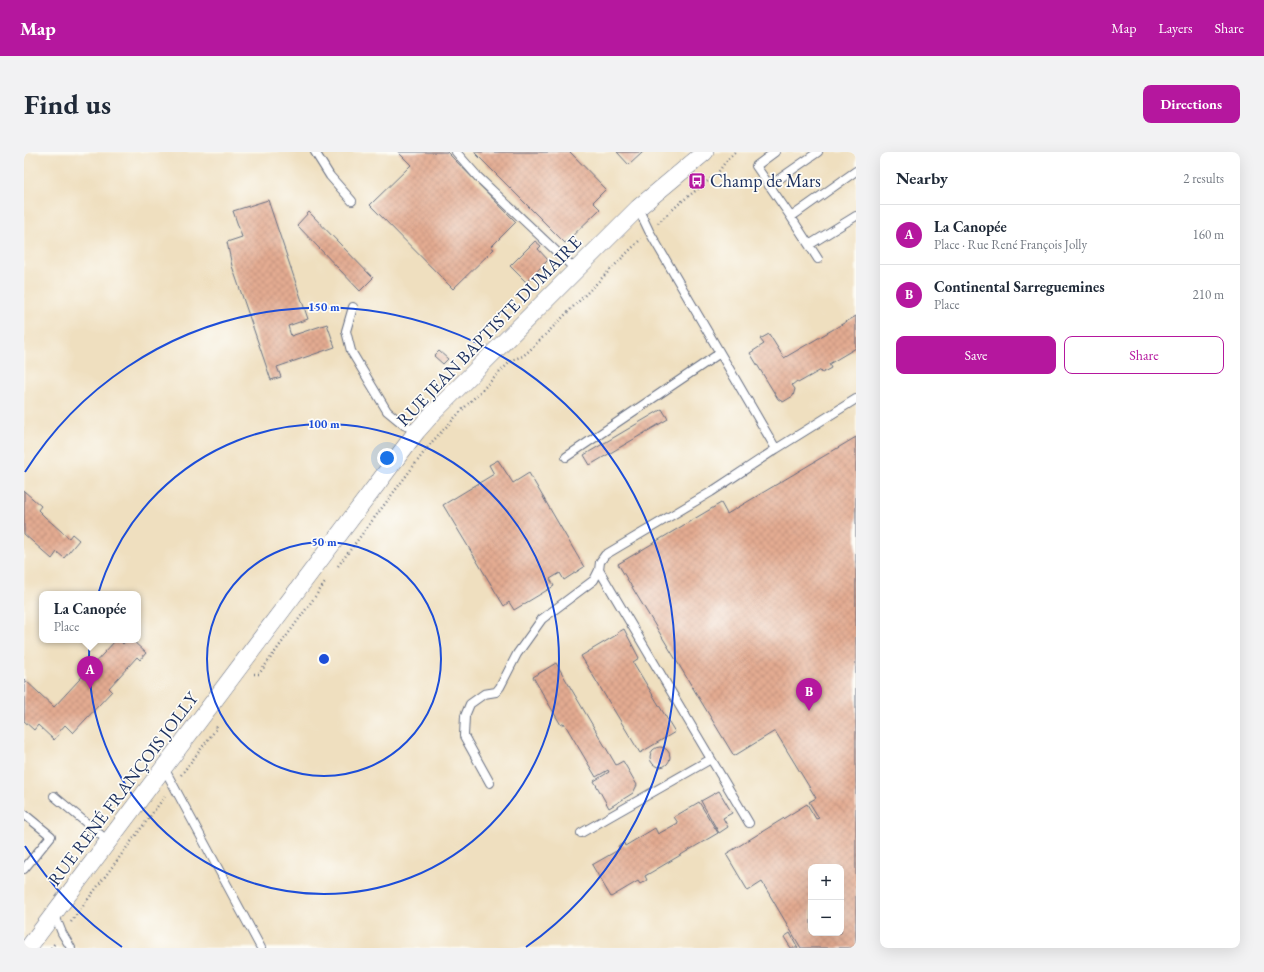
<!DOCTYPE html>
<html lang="en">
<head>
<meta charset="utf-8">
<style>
	:root { --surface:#fff; --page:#f2f2f3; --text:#1f2937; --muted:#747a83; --line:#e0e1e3; --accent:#b5179e }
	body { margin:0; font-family:"EB Garamond",serif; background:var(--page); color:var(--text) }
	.controls { position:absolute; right:12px; bottom:12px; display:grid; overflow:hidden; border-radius:8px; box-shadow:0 4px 16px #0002 }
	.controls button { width:36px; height:36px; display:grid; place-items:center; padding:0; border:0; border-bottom:1px solid var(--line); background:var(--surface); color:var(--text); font:20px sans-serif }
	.you { position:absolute; left:363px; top:306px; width:14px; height:14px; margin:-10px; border:3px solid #fff; border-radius:50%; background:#1a73e8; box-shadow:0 0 0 6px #1a73e833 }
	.badge { display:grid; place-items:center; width:26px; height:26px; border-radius:50%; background:var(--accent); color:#fff; font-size:13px; font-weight:700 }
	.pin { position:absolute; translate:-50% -33px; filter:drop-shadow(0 1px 2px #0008) }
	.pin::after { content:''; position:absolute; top:21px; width:14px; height:12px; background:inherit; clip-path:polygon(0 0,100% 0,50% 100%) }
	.popup { position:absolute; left:15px; top:439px; width:102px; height:52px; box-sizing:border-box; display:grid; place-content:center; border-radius:8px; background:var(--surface); filter:drop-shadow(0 1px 3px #0005); font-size:13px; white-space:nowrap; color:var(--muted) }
	.popup b { font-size:15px; color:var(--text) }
	.popup::after { content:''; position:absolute; left:50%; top:100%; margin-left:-8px; border:8px solid transparent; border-top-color:var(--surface) }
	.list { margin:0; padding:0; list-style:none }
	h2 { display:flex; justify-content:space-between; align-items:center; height:52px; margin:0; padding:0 16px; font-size:17px }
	h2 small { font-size:13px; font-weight:400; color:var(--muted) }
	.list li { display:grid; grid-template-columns:26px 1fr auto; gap:12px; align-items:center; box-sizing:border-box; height:60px; padding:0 16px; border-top:1px solid var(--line) }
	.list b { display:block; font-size:15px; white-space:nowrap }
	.list p { margin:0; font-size:13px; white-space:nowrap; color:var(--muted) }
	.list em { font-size:13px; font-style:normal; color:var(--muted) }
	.actions { display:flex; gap:8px; padding:12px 16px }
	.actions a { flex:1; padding:9px 0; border:1px solid var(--accent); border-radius:8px; text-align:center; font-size:14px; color:var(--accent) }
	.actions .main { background:var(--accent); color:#fff }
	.map { position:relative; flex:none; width:832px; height:796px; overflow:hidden; border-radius:8px }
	header { display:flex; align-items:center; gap:24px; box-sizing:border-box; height:56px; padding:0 20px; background:var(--accent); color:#fff }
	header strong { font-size:19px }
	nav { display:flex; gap:22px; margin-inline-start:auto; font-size:14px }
	.intro { display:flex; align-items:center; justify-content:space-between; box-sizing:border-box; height:96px; padding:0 24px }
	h1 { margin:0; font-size:28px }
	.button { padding:10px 18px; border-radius:8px; background:var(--accent); color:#fff; font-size:14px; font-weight:700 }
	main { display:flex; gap:24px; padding:0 24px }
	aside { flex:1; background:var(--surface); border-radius:8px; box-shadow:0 4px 16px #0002 }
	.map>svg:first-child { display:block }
	.building { fill:url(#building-cross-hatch); fill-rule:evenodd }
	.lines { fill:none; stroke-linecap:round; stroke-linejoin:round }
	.service-casing { stroke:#656d80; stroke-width:10 }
	.minor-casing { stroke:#656d80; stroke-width:18 }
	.path { stroke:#656d80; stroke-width:2.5; stroke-dasharray:1 3; stroke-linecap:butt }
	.service { stroke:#fff; stroke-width:8 }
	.minor { stroke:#fff; stroke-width:17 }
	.ring { fill:none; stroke:#1d4ed8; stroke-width:2 }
	.labels { text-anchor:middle; stroke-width:3.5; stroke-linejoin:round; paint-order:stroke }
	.poi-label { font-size:18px; fill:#1b2f5e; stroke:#fdfcf7; text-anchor:start }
	.street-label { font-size:18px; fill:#1b2f5e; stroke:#fdfcf7 }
	.centre { fill:#1d4ed8; stroke:#fdfcf7; stroke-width:2 }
	.ring-label { font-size:12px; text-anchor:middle; font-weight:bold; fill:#1d4ed8; stroke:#fdfcf7; stroke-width:3.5; stroke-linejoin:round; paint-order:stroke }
</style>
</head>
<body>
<header>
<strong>Map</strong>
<nav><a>Map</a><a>Layers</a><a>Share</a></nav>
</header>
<div class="intro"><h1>Find us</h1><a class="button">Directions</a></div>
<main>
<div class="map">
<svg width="832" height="796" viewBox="0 0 832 796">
	<defs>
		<pattern id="building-cross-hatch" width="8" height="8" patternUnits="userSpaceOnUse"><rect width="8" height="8" fill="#e3ab91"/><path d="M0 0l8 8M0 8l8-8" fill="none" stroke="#c2937f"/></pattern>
	</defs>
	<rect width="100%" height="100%" fill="#fdfcf7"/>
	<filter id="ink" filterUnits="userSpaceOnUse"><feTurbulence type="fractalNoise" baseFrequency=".025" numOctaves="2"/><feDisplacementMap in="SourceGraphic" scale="8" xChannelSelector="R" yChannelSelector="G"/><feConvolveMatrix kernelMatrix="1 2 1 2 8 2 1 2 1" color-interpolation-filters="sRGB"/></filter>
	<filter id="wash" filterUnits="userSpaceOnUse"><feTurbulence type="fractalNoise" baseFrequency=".012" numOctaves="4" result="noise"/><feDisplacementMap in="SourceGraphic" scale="16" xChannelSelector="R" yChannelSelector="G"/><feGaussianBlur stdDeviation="0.9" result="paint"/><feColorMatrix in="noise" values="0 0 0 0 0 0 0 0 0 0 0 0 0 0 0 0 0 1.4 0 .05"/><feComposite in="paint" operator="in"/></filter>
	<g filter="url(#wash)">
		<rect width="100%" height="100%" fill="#efdfbf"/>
		<g id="blocks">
			<path class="building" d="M374,0H423L492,70L467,95L470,97L429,137L346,53L387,13Z
				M450,0H546L582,37L569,50L576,57L541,91Z
				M593,0H619L605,13Z
				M244,48L284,167L264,174L267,184L303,172L311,195L253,215L257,225L247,228L208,114L203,90L218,85L209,59Z
				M285,60L349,126L336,139L273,73Z
				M511,89L517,94L514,97L524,108L502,130L486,114Z
				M832,164V196L805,212L807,216L798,221L797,218L774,231L773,229L768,233L771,237L769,244L759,250L754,247L726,201L740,192L736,187L745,182L760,206Z
				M415,199L424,207L419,212L410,204Z
				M638,257L644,267L566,313L560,303Z
				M832,285V796H777L738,730L724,739L702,702L783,652L792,667L795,666L785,650L792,646L751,579L710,604L594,412L697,351L703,362ZM787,715H817V781H787Z
				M474,308L489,331L505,321L560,415L540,428L536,421L526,427L530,434L490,458L485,450L480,454L419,353L470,322L465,313Z
				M0,339L17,354L14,358L21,365L45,386L48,382L55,388L40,406L33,400L28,407L0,382Z
				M600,477L615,506L609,510L651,580L616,601L557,504L594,482L593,481Z
				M92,488H95L99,492L102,488H108L122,501L116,508L113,505L85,536L88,539L49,581L41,573L35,580L36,581L30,588L14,573L10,578L0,569V527L30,555Z
				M532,511L592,613L599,609L613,633L609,641L585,656L570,629L585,620L584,618L572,625L540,571L537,573L509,525Z
				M626 605a10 10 0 1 1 20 0a10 10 0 1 1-20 0Z
				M695,639L708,661L699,666L704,675L695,681L677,649Z
				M675,650L694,681L621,724L623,728L616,732L614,729L587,745L568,713L596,697L594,694L600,691L601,694L631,676L634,682L654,671L650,665Z
				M766,781L774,796H767L760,785Z"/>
		</g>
	</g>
	<g filter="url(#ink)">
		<use href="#blocks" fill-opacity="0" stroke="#656d80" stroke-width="1"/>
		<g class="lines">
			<g class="service-casing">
				<path id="service" d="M291,0L306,24L328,49
					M432,0L454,25L552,118
					M751,0L732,14L767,65L832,19
					M745,34L794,0
					M614,56L625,79L752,297L832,247
					M767,65L794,107
					M785,93L832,64
					M329,155L322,179L327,199L363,259L380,273L393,279
					M542,305L696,201
					M140,616L237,796
					M466,631L440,584L441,564L446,552L460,542L472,540L476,535L493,502L518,467L570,428L575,418
					M30,644L84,689
					M0,662L27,684L0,717
					M725,671L575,418L576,410L581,403L687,340L752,297
					M557,681L687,607
					M30,761L38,781L47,796"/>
			</g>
			<g class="minor-casing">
				<path id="minor" d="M4,796L393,279L409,261L614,56L681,0"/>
			</g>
			<path class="path" d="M634,71L657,50L693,22L702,9L711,0
				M314,414L407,291L439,257L488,208L499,204L506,198L617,87
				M230,522H235L301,431
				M157,623L193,576L192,573
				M47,770L142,643
				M27,796L32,790"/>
			<use href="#service" class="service"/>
			<use href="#minor" class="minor"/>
		</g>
	</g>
	<g class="ring">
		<circle cx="300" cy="507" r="117"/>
		<circle cx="300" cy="507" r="235"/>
		<path d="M98 795A352 352 0 0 1 1 694M1 320A352 352 0 1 1 502 795"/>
	</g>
	<defs>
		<g id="bus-square" transform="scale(0.9)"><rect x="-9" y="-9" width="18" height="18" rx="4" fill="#b5179e" stroke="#fdfcf7"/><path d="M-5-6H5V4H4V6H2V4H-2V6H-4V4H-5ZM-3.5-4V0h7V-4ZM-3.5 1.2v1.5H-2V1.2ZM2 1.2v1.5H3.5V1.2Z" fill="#fff"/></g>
	</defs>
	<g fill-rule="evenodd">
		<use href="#bus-square" x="673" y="29"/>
	</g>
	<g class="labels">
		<g class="poi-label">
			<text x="686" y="35">Champ de Mars</text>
		</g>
		<g class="street-label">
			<text transform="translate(465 179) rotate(-46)" y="6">RUE JEAN BAPTISTE DUMAIRE</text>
			<text transform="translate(99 637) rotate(-53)" y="6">RUE RENÉ FRANÇOIS JOLLY</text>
		</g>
	</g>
	<circle cx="300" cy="507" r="6" class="centre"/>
	<g class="ring-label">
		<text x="300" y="159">150 m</text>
		<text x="300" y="276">100 m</text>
		<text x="300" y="394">50 m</text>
	</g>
</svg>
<div class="controls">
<button>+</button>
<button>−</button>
</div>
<div class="you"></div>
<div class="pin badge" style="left:66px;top:537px">A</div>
<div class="popup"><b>La Canopée</b>Place</div>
<div class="pin badge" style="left:785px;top:559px">B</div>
</div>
<aside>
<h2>Nearby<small>2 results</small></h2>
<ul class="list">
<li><span class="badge">A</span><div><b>La Canopée</b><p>Place · Rue René François Jolly</p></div><em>160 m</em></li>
<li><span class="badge">B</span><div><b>Continental Sarreguemines</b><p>Place</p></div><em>210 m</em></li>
</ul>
<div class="actions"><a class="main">Save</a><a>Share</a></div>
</aside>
</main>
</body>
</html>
